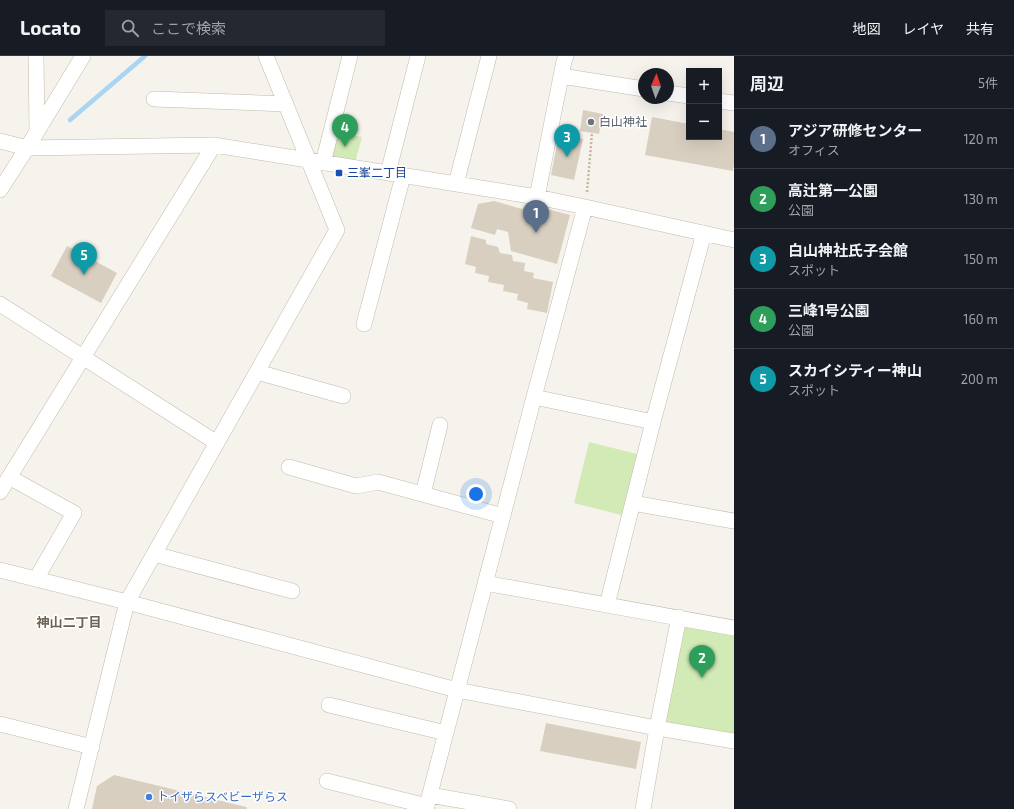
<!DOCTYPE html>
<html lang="ja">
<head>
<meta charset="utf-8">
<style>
	:root { --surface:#171b24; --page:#242831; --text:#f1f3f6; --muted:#9ea1a6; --line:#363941; --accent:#fc3f1d }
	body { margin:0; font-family:"Exo 2","Noto Sans JP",sans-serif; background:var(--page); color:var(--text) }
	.controls { position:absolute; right:12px; top:12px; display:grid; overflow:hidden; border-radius:0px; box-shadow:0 4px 16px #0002 }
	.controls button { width:36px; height:36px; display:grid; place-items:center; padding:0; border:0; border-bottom:1px solid var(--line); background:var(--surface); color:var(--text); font:20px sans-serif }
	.compass { position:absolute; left:638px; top:12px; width:36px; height:36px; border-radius:50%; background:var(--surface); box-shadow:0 4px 16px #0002; rotate:2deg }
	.you { position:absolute; left:476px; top:438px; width:14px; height:14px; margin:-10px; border:3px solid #fff; border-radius:50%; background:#1a73e8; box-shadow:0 0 0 6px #1a73e833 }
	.badge { display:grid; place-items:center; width:26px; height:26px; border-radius:50%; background:var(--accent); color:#fff; font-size:13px; font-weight:700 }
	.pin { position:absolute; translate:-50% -33px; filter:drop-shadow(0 1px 2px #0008) }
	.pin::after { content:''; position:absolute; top:21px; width:14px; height:12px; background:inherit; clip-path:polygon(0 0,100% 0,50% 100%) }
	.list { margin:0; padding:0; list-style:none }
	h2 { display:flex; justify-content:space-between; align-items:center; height:52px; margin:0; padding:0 16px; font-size:17px }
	h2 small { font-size:13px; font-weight:400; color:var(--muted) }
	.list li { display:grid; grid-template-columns:26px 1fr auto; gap:12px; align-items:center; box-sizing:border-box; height:60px; padding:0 16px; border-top:1px solid var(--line) }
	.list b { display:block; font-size:15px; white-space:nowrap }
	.list p { margin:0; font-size:13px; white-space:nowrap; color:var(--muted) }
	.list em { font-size:13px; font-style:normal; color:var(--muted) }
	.icon { flex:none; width:22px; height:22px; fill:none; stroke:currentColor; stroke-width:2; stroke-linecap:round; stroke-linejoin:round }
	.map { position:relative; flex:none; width:734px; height:753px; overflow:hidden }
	header { display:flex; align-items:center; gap:24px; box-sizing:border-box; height:56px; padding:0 20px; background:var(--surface); border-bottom:1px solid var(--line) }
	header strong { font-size:19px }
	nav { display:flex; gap:22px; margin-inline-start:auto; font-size:14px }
	.search { width:280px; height:36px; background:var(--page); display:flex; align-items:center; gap:10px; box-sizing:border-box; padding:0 14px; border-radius:0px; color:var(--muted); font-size:15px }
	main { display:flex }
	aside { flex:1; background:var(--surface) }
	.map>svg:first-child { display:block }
	.green { fill:#d2eab5 }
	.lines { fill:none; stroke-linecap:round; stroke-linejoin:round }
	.stream { stroke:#a9d4f2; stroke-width:4.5 }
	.building { fill:#d8cfc1 }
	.minor-casing { stroke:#c2bbae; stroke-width:16 }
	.path { stroke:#c4b79f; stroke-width:2.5; stroke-dasharray:2 2; stroke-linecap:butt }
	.minor { stroke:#fff; stroke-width:15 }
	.worship-dot { fill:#6b7280; stroke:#fff; stroke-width:1.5 }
	.transit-dot { fill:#1a4fb4; stroke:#fff; stroke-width:1.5 }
	.shop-dot { fill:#3f7fe0; stroke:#fff; stroke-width:1.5 }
	.labels { text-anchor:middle; stroke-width:3; stroke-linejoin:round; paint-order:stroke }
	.worship-label { font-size:12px; fill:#5b616d; stroke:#fff; text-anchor:start }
	.transit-label { font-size:12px; fill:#164399; stroke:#fff; text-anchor:start }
	.shop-label { font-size:12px; fill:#366cbe; stroke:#fff; text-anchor:start }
	.neighbourhood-label { font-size:13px; font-weight:bold; fill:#6e6250; stroke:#fff }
</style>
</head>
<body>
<header>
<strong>Locato</strong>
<div class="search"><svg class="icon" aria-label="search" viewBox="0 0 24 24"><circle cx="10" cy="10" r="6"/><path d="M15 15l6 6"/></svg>ここで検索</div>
<nav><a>地図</a><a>レイヤ</a><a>共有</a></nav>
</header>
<main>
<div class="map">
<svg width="734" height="753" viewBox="0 0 734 753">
	<rect width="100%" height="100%" fill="#f6f3ec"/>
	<path class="green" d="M335,76L362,81L355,106L329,101Z
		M589,386L641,399L625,460L574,447Z
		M682,565L734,575V682L661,669Z"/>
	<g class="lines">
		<path class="stream" d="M70,64L145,0"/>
	</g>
	<path class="building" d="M583,54L603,58L599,78L580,75Z
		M652,61L689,68V81H719V73L734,76V108L733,115L645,99Z
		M559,78L583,83L574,124L551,119Z
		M494,145L522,153L532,149L570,159L557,208L511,195L508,176L497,173L495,179L471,172L478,148Z
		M471,180L486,184V188L498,191L500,197L512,199L513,205L525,207L524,215L534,217L533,222L553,226L547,257L527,253L528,247L517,244L518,238L503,235L504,229L488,226L489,220L475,217L476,211L465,208Z
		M67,190L117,217L101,247L51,220Z
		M546,667L641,686L636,713L540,695Z
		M114,719L246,751L247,753H92L97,730Z"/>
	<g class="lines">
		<g class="minor-casing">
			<path id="minor" d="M36,0L37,75
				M561,20L644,33
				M668,37L689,40
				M154,43L286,48
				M719,45L734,47
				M0,85L27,92L214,89L537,141L585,151L734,184
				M323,107L350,0
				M388,117L418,0
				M456,128L489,0
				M0,134L27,92L83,0
				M537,141L564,5L566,0
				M0,248L217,387
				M364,268L403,120
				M257,316L343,340
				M534,341L653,366
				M289,411L356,430L378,426L503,460
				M9,421L74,457L36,523
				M0,436L214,89
				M423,438L440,369
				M633,447L734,465
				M154,498L292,535
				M0,514L127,546L457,634L657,672L734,685
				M485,527L734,572
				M607,549L653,366L704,177
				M329,649L446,677
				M0,668L92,691
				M327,725L427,750
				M430,739L509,753
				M76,753L127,546L337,174L266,0
				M426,753L534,341L585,151
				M643,753L657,672L679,561"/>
		</g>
		<path class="path" d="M587,136L592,77"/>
		<use href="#minor" class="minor"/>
	</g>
	<circle class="worship-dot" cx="591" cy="66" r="4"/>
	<rect class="transit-dot" x="335" y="113" width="8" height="8" rx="2"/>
	<circle class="shop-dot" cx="149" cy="741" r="4"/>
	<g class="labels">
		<g class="worship-label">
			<text x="599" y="70">白山神社</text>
		</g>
		<g class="transit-label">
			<text x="347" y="121">三峯二丁目</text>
		</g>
		<g class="shop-label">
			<text x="157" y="745">トイザらスベビーザらス</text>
		</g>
		<g class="neighbourhood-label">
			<text x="69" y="571">神山二丁目</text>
		</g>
	</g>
</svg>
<div class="controls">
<button>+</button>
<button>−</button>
</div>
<svg class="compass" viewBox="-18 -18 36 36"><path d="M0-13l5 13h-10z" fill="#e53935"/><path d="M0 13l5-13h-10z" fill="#9ea1a6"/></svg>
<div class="you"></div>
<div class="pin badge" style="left:536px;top:177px;background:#5c6f8a">1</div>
<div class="pin badge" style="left:702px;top:622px;background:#2e9e5b">2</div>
<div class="pin badge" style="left:567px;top:101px;background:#0f9aa8">3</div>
<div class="pin badge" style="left:345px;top:91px;background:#2e9e5b">4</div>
<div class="pin badge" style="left:84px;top:219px;background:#0f9aa8">5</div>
</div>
<aside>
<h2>周辺<small>5件</small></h2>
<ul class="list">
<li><span class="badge" style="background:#5c6f8a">1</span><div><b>アジア研修センター</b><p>オフィス</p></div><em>120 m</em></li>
<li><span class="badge" style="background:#2e9e5b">2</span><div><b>高辻第一公園</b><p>公園</p></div><em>130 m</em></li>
<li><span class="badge" style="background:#0f9aa8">3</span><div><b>白山神社氏子会館</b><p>スポット</p></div><em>150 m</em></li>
<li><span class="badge" style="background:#2e9e5b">4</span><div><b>三峰1号公園</b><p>公園</p></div><em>160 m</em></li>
<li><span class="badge" style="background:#0f9aa8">5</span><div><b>スカイシティー神山</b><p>スポット</p></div><em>200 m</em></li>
</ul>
</aside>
</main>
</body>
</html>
